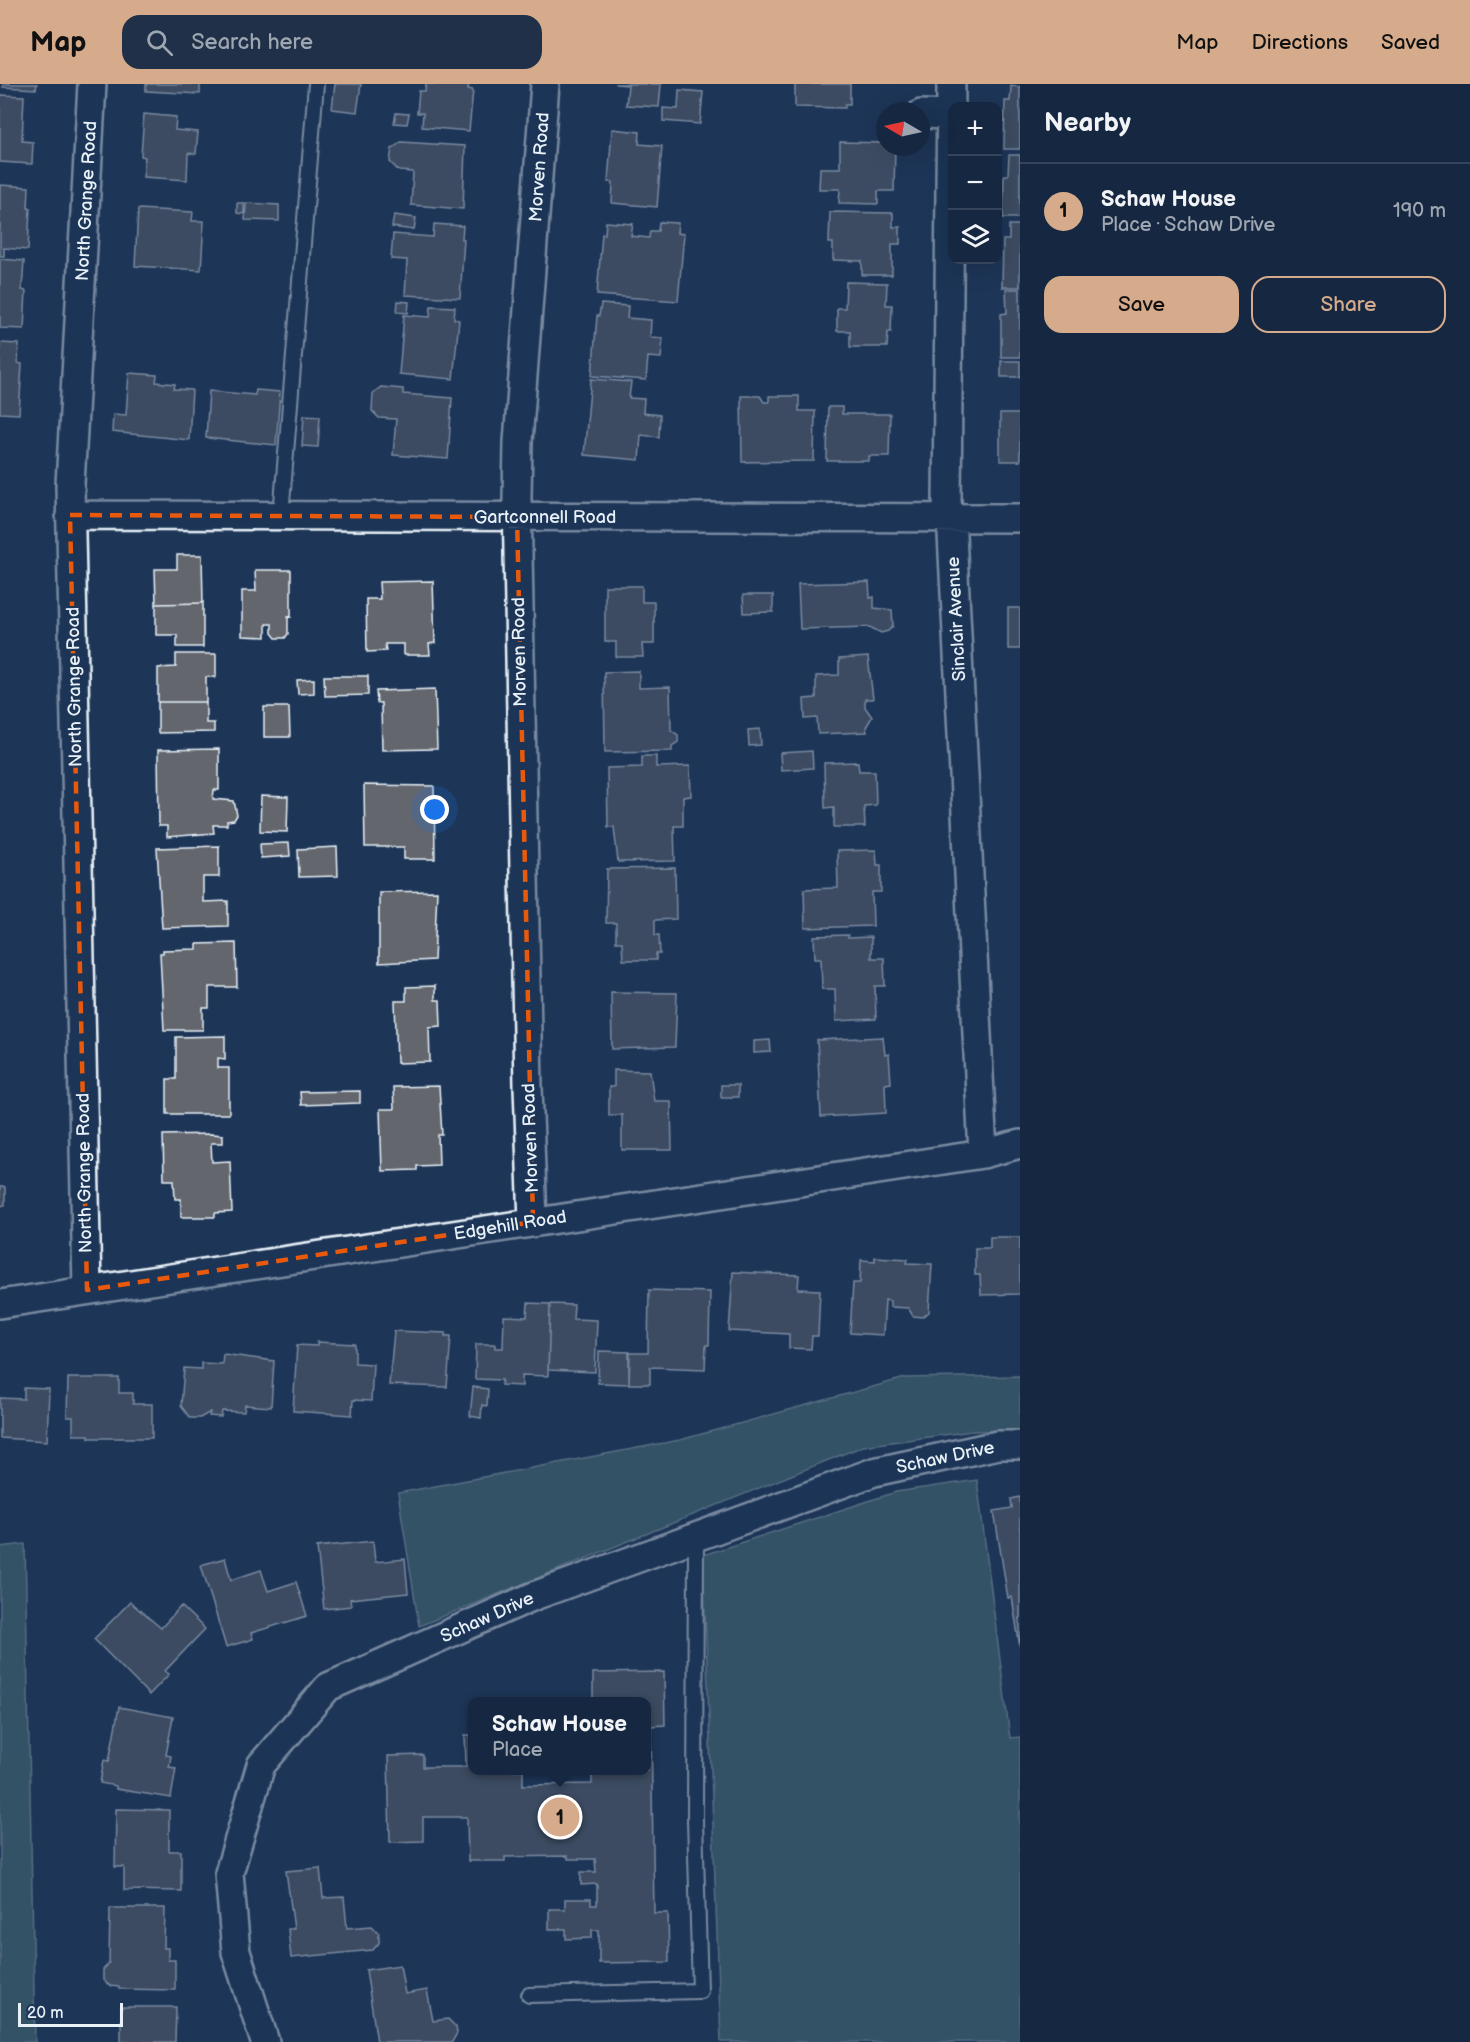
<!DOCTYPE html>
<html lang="en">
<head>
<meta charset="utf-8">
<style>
	:root { --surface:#162841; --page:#1f3048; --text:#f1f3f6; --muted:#9ea6b1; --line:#35445a; --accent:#d6ab8b }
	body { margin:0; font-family:"Balsamiq Sans",sans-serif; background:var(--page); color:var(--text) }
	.controls { position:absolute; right:18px; top:18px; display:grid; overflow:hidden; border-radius:12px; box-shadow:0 6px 24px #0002 }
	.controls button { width:54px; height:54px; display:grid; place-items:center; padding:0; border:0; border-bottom:2px solid var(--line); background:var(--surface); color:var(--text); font:30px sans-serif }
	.compass { position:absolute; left:876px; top:18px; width:54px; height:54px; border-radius:50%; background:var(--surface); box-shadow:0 6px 24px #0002; rotate:279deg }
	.scale { position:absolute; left:18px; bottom:15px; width:105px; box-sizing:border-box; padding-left:6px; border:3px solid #e8f1f8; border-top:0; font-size:16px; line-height:21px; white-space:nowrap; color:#e8f1f8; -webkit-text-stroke:4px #1d3557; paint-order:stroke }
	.you { position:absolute; left:435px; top:726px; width:21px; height:21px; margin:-15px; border:4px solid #fff; border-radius:50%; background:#1a73e8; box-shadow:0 0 0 9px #1a73e833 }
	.badge { display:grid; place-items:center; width:39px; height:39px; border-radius:50%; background:var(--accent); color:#111; font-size:20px; font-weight:700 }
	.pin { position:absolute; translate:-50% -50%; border:3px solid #fff; box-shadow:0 2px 6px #0006 }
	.popup { position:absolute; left:468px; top:1613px; width:183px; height:78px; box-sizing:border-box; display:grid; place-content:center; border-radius:12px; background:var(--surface); filter:drop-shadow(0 2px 4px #0005); font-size:20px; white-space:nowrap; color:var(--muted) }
	.popup b { font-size:22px; color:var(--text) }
	.popup::after { content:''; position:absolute; left:50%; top:100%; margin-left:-12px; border:12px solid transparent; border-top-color:var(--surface) }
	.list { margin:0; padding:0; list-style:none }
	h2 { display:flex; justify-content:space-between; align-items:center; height:78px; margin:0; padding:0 24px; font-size:26px }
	h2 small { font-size:20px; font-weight:400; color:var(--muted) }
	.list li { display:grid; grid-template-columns:39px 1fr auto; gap:18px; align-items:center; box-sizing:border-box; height:96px; padding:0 24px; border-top:2px solid var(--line) }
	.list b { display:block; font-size:22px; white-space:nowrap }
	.list p { margin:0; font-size:20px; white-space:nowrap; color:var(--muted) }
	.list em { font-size:20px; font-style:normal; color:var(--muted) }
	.actions { display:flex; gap:12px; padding:18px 24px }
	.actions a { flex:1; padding:14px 0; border:2px solid var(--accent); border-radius:18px; text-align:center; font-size:21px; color:var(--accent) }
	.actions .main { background:var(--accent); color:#111 }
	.icon { flex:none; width:33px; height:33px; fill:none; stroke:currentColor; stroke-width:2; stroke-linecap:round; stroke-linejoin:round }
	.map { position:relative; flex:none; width:1020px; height:1958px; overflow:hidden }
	header { display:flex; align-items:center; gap:36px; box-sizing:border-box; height:84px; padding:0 30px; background:var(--accent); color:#111 }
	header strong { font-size:28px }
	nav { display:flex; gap:33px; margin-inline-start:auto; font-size:21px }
	.search { width:420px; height:54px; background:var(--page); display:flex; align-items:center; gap:15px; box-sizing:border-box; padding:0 21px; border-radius:18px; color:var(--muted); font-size:22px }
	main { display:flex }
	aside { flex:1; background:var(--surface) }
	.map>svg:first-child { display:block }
	.green { fill:#4f7578; stroke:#9cb3b8; stroke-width:1.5 }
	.building { fill:#63666d; stroke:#e8f1f8; stroke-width:1.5 }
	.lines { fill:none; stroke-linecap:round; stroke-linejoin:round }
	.lane-casing { stroke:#e8f1f8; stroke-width:18 }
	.street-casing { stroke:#e8f1f8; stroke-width:32 }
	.lane { stroke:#1d3557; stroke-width:14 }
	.street { stroke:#1d3557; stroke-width:27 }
	.marked { fill:none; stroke:#e8590c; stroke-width:4.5; stroke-dasharray:12 8; stroke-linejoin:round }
	.labels { text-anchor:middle; stroke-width:4.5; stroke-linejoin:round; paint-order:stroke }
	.street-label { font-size:18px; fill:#e8f1f8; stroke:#1d3557 }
</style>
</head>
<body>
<header>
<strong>Map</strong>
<div class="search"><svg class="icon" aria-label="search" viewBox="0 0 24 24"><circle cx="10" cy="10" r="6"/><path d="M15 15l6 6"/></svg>Search here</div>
<nav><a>Map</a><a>Directions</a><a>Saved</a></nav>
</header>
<main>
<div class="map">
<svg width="1020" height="1958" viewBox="0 0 1020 1958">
	<rect width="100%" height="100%" fill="#1d3557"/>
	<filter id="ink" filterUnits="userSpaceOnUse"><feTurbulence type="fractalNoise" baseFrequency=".0167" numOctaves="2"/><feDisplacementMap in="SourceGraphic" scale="12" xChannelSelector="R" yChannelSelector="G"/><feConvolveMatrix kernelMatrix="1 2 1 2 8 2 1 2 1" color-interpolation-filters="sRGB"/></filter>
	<g filter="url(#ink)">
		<path class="green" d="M1020,1292V1346L972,1347L863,1362L419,1542L398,1409L680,1356L905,1294Z
			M977,1396L1010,1654L1020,1653V1958H721L703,1471L896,1408Z
			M25,1460L35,1958H0V1463Z"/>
		<path class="building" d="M3,0H37L36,5L3,3Z
			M146,0H200V10L146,7Z
			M335,0H361L357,28L332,25Z
			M426,0H469L468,5L473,6L469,47L422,43L423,29H417L419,7H425Z
			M615,0H661L659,23L626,21L628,1Z
			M795,0H850V20H845V24L795,23Z
			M1011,2L1020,3V65H1004L1005,17H1010Z
			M679,6L703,8L700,40L663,37V24L678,25Z
			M0,11L24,12L22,57L33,58L32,80L0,78Z
			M396,29L409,30L407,40L394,39Z
			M144,30L176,33L175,46L198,48L196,70L188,69L187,96L143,93L145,73L141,72Z
			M612,45L640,48L639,60L662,62L657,123L612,119L613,98H608Z
			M401,58L465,62L463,125L411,121L413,88L399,87L390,78L392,65Z
			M840,58L885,59V63H895L894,107H878V120L839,119L840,105H819L820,84H840Z
			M1009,71H1020V134H1003L1004,91H1008Z
			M0,101L29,103L28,124H30L28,166L4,164V172H0Z
			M237,119H244V130L237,129Z
			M246,119L279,121V137L245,136Z
			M138,125L193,128L192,137H204L201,186L135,182Z
			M830,128L893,129V143H900V160H892V191H862V177L833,176V159H829Z
			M394,131L416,134L414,146L392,143Z
			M606,138L633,140L631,152L649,154L650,147H658L659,138L678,139L677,149L684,150L678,217L597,211L602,150H605Z
			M434,140L463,142L462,155H464L460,214L405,211L407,176L391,175L393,150L433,153Z
			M1009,141H1020V203H1002L1003,156H1009Z
			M0,175L24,177L22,206L26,207L24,245L0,244Z
			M846,198L887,199L886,221H892L891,248H888L887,263H850V247H837V224H845Z
			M1006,205H1020V273H1001V230L1007,229Z
			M398,217L409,218L408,229L397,228Z
			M601,220L628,222L627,234L651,236L650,253L663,254L661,274L648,273L646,296L592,292L597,232H599Z
			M431,222L455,223L454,235L459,236L453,295L399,290L404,231L430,233Z
			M0,259L19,260L18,279L22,280L19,330L0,329Z
			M1001,277H1020V293H1001Z
			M129,289L157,291L156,298L175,300L174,305L192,306L189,356L112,348L113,330L126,331Z
			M591,295L631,298L629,314L644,315L643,329L660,331L659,353L641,351L639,376L584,371Z
			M381,303L403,305V310L452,314L448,375L393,371L396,335L379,334L372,327L373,309Z
			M256,306L280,308L276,361L206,354L209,307L255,311Z
			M1020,311V377H1000V330H1020Z
			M741,312H760L764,318H769V312H799V327H815L814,377L742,378Z
			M828,323H842V330H890L889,372H869V377H827Z
			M304,331L320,332L318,363L302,362Z
			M177,471H202L203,519L156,520L155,485H177Z
			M255,486H291V533L288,532V550L285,554H276L272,549V540H266V553L242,552V507H256Z
			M433,497L435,559L429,560L430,571H404V560H385L386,567L367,568L366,515H380L379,498Z
			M869,498L870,514L874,513V524L892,526L893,542L888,547L881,549L870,543L800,545L798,500Z
			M605,502H642V518H654V560H642L643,573H616V558H605Z
			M743,511H773V528L744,529Z
			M203,519V563H177V551H156V520Z
			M1008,524H1020V565H1008Z
			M176,570H216V593H206V618H158V584L176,583Z
			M868,573L873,615H865V623L872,633L866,643L867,648L818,650L817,634L805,635L804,615L816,614V592L839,591V575Z
			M639,587V604L670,603L671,646L678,651V658L672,662V667L605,668L604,588Z
			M324,592H368V611L325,612Z
			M314,595V609L298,610L297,596Z
			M435,605L437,665L382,666L381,619H377L376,607Z
			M158,618H206V639H214V648L158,649Z
			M264,623H289L290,653H264Z
			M760,645L761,661L749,662L748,646Z
			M219,665V706H214L213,715L234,717L237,731L234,736L227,737V741H213L214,749L167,753V742H159L158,666Z
			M812,667L813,684L781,686L780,669Z
			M642,672H656V683L690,682L691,712L683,713V742H674L675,777L618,778L614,743H608L607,684L642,683Z
			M858,678L859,687H875L876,721L864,722L865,743H834V723L825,724L824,679Z
			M364,701L434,702L435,775H404V763H365Z
			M261,712L288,713L287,748L260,747Z
			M289,759L290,772L261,774L260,760Z
			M219,762V793H203V818L228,817V842L162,844L157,764Z
			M337,763L338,792L299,793L298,765Z
			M876,766L877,781H881V808H872L873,842L805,844L804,805L838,804L837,767Z
			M675,784L676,835L655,836V851H659L660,870H656V876H623L622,858H616V839H606L607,785Z
			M437,807L434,876L379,879V808Z
			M848,851V854L871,853V874H884L885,902H875L876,935L836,937L835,905H822L821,874H815L814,852Z
			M236,859L237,903H209V924H203V946H164L160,869H163V866L197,865V860Z
			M435,902V916H440L441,942L429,943L430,978L397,979L395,917H406V903Z
			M611,908L677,909L675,963L612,965Z
			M225,952V975L218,974V984H229V1030H167V995H176V953Z
			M883,953L885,971L889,970L891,999L885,1000L886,1029L821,1033L817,956Z
			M770,956L771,968L754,969V957Z
			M614,986L650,987L654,1017H671L672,1066H622V1031H609V1003H614Z
			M721,1001H738V1013H721Z
			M439,1002L442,1051H438L439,1081L417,1082V1086L382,1087L380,1025H394L393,1003Z
			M360,1007V1019L301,1021L300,1008Z
			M212,1050L223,1051V1059H211L212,1078L230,1077L232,1128L215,1129V1133H181V1115H175L174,1096H164L163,1051Z
			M0,1103H5V1121L0,1122Z
			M990,1153H1020V1210L981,1211L980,1191H975V1164H990Z
			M875,1173L908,1175L907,1179L932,1180L929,1228L923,1233L913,1232L908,1224L890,1223V1217L885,1216L883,1251L850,1249L853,1199H860L861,1176L875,1177Z
			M733,1188L799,1191L798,1205L820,1206L818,1252H812L811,1265L789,1264V1250L729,1247Z
			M649,1206L710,1208L709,1261H706L705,1285L650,1283V1300H629V1269H648Z
			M528,1219L550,1220L548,1292L522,1291V1302L501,1301L502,1296L475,1295L476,1260H495V1264H503L504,1232L527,1233Z
			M550,1220L574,1221L573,1235L597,1236L595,1288L548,1286Z
			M394,1247L446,1249L445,1252H451L447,1303L389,1301Z
			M317,1258L355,1260V1279L373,1280L371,1317L353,1316L352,1331L293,1327L297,1261L317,1262Z
			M599,1267L630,1268L629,1300L598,1299Z
			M223,1270L274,1277L271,1323L245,1321L244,1328L222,1327L221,1333L209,1332L210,1328L200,1334H190L181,1322L184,1284L201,1285V1279L222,1280Z
			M68,1294H119V1309H133V1320H152V1354H89V1351H73V1333H67Z
			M473,1303L488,1305L487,1322L482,1321L481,1334L470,1332Z
			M24,1304L49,1305L47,1357L0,1354V1314L24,1315Z
			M1020,1413V1564L1012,1513L1008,1514L994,1427L1012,1424L1011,1415Z
			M373,1457L375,1478L405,1475L408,1509L350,1515L351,1522L324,1525L317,1463Z
			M225,1474L231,1496L261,1486L268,1507L296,1498L307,1532L251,1549L253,1555L226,1563L201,1481Z
			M130,1518L161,1544L181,1522L205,1545L165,1587L169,1590L149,1611L94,1555Z
			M664,1588L665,1641L651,1642L654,1829H668L669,1878L599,1879V1846H592V1854L566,1855V1845H549V1825H565V1815H591V1821H597V1800L581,1801V1788H596L595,1775H568V1772L505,1773V1777H468L467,1733H423V1757L390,1758L388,1672L423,1671V1683H466L465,1651H473V1686H523V1701L592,1700V1686H647V1618H593V1589Z
			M119,1623L173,1633L166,1671L171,1672L169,1683L176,1684L171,1714L116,1705V1702L100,1699L104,1676L109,1677Z
			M116,1725L169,1726V1767H181V1807L124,1806V1783H115Z
			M320,1784L323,1814L344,1813L347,1844L372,1842L379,1849V1859L373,1866L291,1874L288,1845H294L286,1787Z
			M110,1824H165L164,1864H168V1876H175V1906L119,1905V1903L110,1902L103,1896V1886L109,1879Z
			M400,1881L405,1910L427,1906L433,1937L448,1935L456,1943L457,1949L452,1958H377L366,1886Z
			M121,1923H176L175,1958H121Z"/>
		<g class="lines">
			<g class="lane-casing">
				<path id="lane" d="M281,431L316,0
					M529,1911L700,1907L695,1736L696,1454"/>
			</g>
			<g class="street-casing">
				<path id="street" d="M951,0L947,417L952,450L983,1070
					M921,30L951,31
					M70,431L1020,434
					M533,1138L528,1003L517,414L518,358L545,0
					M87,1206L70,401L92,0
					M0,1220L983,1070L1020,1060
					M265,1958L236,1868L229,1789L261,1681L328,1603L534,1512L874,1388L998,1361H1020"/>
			</g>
			<use href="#lane" class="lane"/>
			<use href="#street" class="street"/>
		</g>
	</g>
	<path d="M0 0H1020V1958H0ZM70,431L517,433L533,1138L87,1206Z" fill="#1d3557" fill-opacity=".55" fill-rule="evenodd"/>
	<path class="marked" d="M70,431L517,433L533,1138L87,1206Z"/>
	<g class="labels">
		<g class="street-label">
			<text transform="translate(539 83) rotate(-86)" y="6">Morven Road</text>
			<text transform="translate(86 117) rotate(-87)" y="6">North Grange Road</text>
			<text x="545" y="439">Gartconnell Road</text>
			<text transform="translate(956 535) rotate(-93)" y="6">Sinclair Avenue</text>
			<text transform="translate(519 568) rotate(-91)" y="6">Morven Road</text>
			<text transform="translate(74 603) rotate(-91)" y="6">North Grange Road</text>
			<text transform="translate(530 1054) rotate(-92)" y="6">Morven Road</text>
			<text transform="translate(84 1089) rotate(-91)" y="6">North Grange Road</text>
			<text transform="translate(510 1141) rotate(-9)" y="6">Edgehill Road</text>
			<text transform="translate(945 1373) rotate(-12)" y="6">Schaw Drive</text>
			<text transform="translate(487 1533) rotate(-24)" y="6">Schaw Drive</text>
		</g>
	</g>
</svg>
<div class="controls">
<button>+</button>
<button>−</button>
<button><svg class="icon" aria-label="layers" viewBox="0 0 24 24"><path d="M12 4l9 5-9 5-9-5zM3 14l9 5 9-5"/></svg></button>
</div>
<svg class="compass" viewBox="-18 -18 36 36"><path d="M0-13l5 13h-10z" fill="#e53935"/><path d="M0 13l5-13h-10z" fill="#9ea6b1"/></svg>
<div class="scale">20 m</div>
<div class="you"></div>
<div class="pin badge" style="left:560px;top:1733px">1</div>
<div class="popup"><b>Schaw House</b>Place</div>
</div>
<aside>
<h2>Nearby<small></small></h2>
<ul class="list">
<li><span class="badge">1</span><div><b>Schaw House</b><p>Place · Schaw Drive</p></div><em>190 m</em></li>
</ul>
<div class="actions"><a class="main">Save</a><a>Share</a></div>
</aside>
</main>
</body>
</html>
